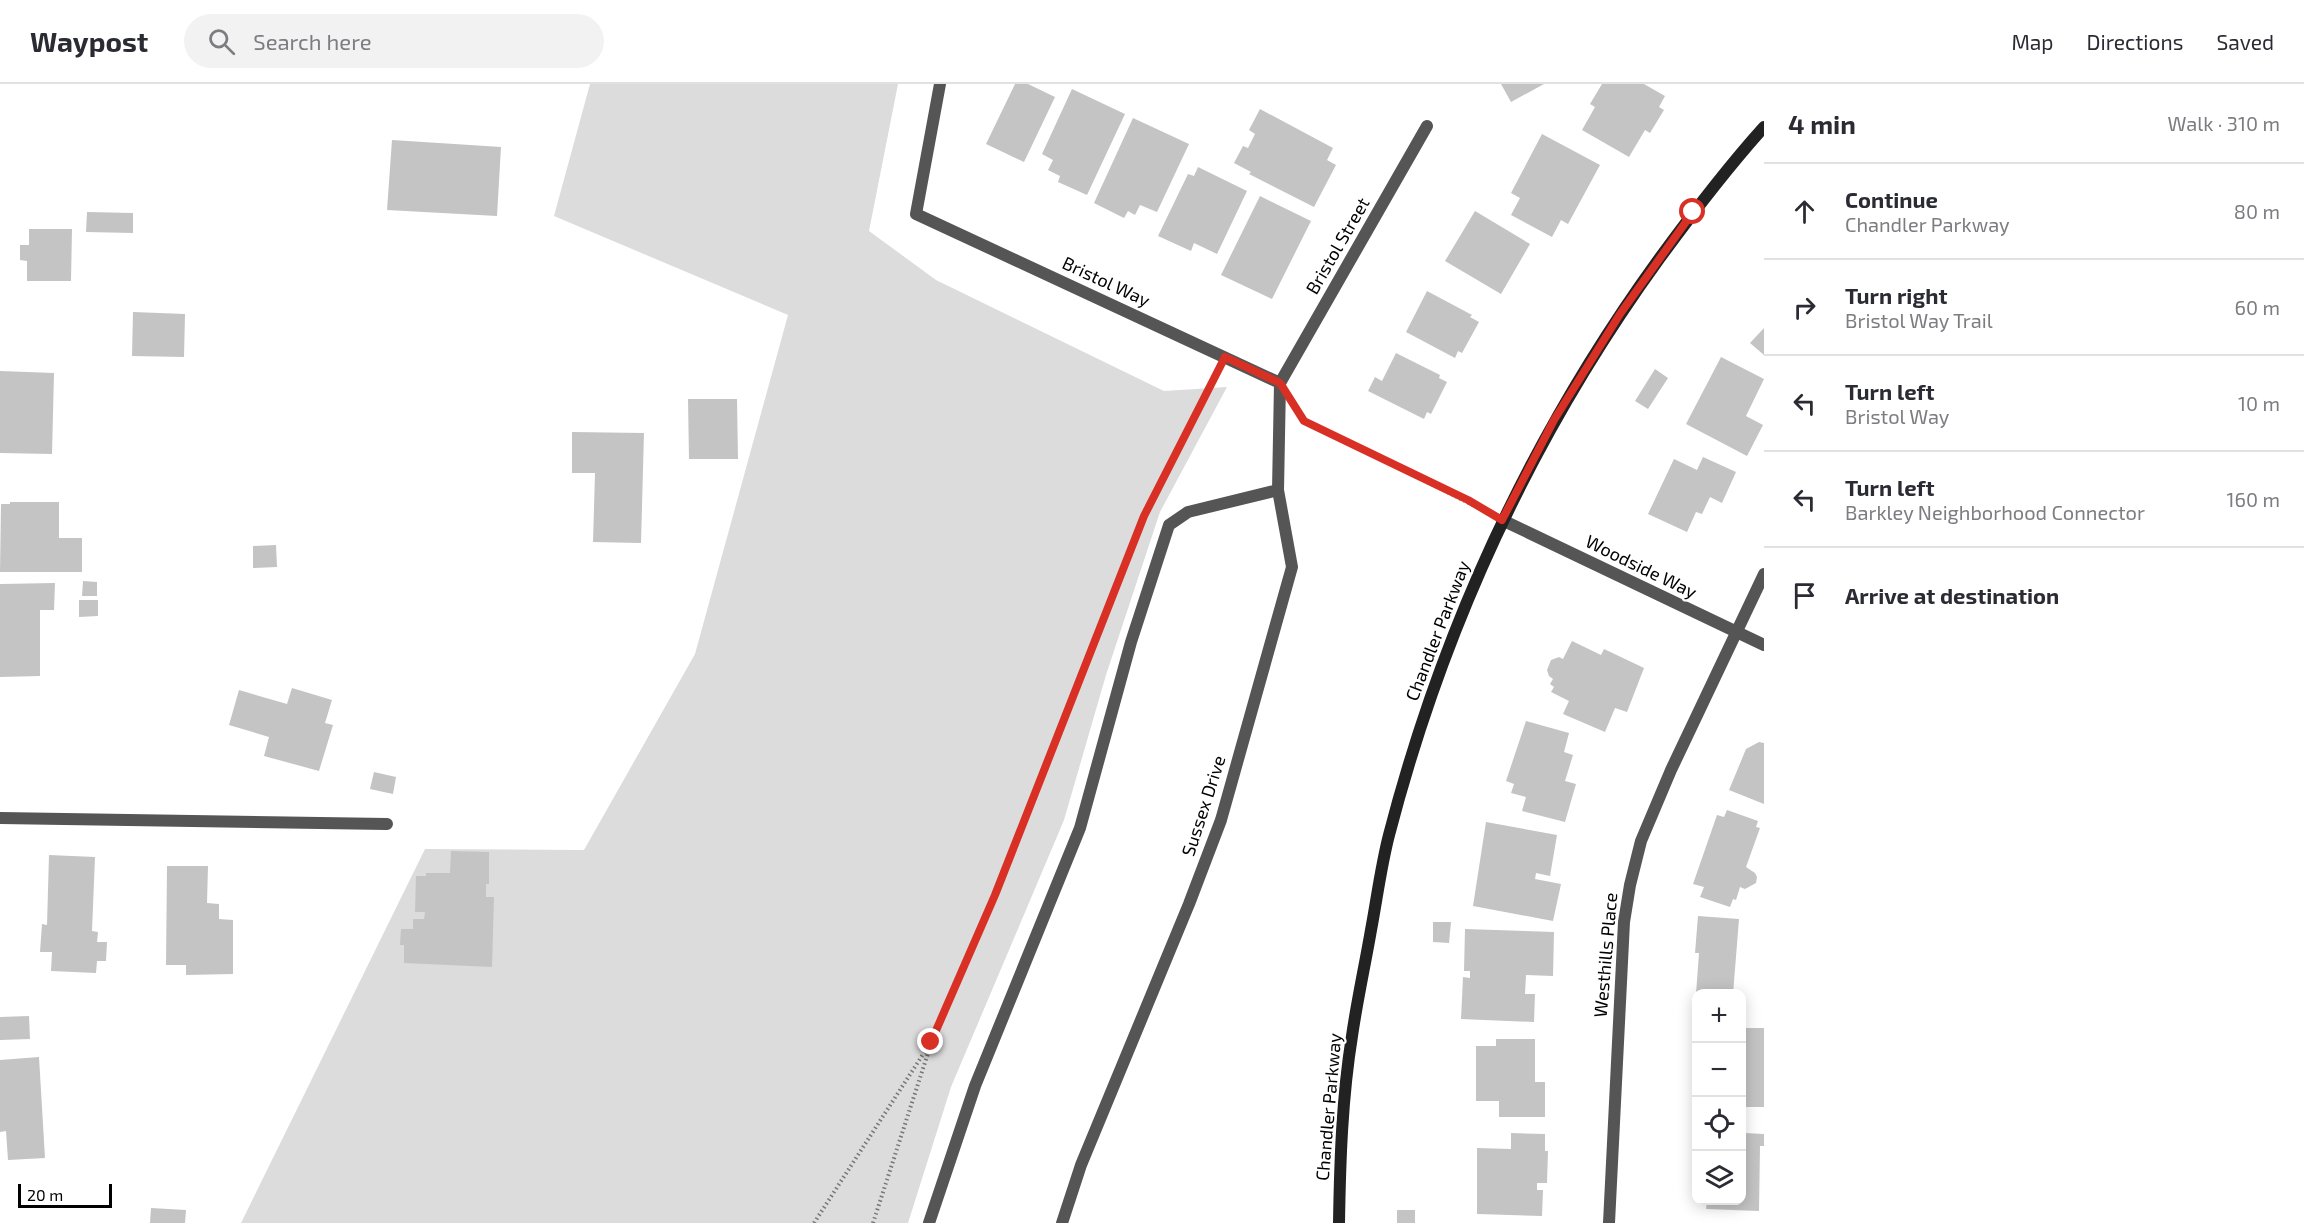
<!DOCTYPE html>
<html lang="en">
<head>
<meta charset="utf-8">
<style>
	:root { --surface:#fff; --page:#f2f2f3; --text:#2b2b33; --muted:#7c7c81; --line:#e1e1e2 }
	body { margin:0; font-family:"Exo 2",sans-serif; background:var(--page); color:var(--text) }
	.controls { position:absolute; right:18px; bottom:18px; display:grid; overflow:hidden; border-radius:12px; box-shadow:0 3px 15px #0003 }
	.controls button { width:54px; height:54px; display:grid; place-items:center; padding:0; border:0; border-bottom:2px solid var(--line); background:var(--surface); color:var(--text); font:30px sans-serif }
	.scale { position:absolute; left:18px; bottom:15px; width:94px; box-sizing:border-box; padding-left:6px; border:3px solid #000; border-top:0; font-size:16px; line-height:21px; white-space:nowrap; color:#000; -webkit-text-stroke:4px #fff; paint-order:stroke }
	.stop { position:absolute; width:18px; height:18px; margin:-14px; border:4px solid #d93025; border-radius:50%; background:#fff }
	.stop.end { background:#d93025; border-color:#fff; box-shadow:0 2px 6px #0008 }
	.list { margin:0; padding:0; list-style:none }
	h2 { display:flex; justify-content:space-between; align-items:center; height:78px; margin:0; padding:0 24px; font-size:26px }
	h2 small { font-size:20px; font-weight:400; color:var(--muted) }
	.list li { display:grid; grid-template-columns:39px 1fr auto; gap:18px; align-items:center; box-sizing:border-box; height:96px; padding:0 24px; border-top:2px solid var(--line) }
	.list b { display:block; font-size:22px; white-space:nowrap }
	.list p { margin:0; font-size:20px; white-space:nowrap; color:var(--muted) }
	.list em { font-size:20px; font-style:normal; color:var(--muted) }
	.icon { flex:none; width:33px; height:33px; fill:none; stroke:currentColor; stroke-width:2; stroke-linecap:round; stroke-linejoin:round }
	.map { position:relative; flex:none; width:1764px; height:1139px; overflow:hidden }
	header { display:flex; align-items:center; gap:36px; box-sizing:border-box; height:84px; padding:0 30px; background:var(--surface); border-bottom:2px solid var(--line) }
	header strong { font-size:28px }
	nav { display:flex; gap:33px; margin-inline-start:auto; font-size:21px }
	.search { width:420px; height:54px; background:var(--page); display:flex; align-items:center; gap:15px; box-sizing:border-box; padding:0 21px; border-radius:33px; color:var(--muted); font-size:22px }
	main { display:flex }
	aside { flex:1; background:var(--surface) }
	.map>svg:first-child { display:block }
	.green { fill:#dcdcdc }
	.building { fill:#c4c4c4 }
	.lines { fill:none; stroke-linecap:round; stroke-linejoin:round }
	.path { stroke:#777; stroke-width:4; stroke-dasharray:1.5 3; stroke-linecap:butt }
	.lane { stroke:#555; stroke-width:12 }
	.street { stroke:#555; stroke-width:12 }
	.secondary { stroke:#222; stroke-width:12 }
	.route { stroke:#d93025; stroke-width:8 }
	.labels { text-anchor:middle; stroke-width:4.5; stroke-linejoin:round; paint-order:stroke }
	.street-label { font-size:18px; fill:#000; stroke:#fff }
</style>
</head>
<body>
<header>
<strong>Waypost</strong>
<div class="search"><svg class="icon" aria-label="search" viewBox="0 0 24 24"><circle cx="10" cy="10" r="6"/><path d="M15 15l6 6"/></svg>Search here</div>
<nav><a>Map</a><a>Directions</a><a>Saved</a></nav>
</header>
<main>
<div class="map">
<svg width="1764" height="1139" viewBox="0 0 1764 1139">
	<rect width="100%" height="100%" fill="#fff"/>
	<path class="green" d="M590,0H898L869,147L936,196L1164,307L1227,303L1160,428L1106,591L1064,736L951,1003L908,1139H241L425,765L584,766L695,570L788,231L554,132Z"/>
	<path class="building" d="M1015,0H1028L1055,13L1024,78L986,60Z
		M1501,0H1544L1511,18Z
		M1602,0H1644L1665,12L1659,23L1664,26L1650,49L1645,46L1629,73L1582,46L1595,23L1590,20Z
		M1072,5L1125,30L1087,111L1058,98L1060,92L1048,86L1053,76L1042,70Z
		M1260,25L1333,64L1327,76L1336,81L1314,123L1249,90L1251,88L1234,79L1243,62L1248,64L1255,50L1249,46Z
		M1133,34L1189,60L1157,128L1140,121L1135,131L1128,127L1124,134L1094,119Z
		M1542,50L1600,81L1568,140L1561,136L1552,153L1511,131L1520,114L1511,109Z
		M392,56L501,63L497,132L387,126Z
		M1198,83L1247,107L1217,170L1194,159L1191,167L1158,152L1188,90L1194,92Z
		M1260,112L1311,137L1272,215L1221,191Z
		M1475,127L1530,160L1501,210L1445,177Z
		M87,128L133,129V149L86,148Z
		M29,145H72L71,197H27V177L20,176V161H29Z
		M1427,207L1472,231L1470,233L1479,238L1462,269L1458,267L1455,274L1406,248Z
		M133,228L185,230L184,273L132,272Z
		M1764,244V271L1750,259Z
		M1396,269L1440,291L1439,294L1447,298L1431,330L1427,328L1424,335L1368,307L1375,293L1382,297Z
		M1721,273L1764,295L1746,332L1763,341L1747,372L1686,340Z
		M1655,285L1668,294L1648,325L1635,317Z
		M0,287L54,289L52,370L0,369Z
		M688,315H737L738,375H689Z
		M572,348L644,349L641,459L593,458L595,389H572Z
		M1703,373L1736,388L1722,419L1710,413L1702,430L1696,428L1687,448L1648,430L1674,375L1697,386Z
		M10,418H59V454H82V488H0L1,420H10Z
		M276,461L277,483L253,484V462Z
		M83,497L97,498V512H82Z
		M55,499L54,526H40V592L0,593V500Z
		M79,516H98V532L79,533Z
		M1572,557L1601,571L1604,565L1644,584L1627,628L1615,624L1605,648L1563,630L1569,617L1551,608L1554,603L1550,600L1553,595L1549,592L1547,586L1551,576L1559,573L1563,575Z
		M292,604L332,616L325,639L333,641L319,687L264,672L269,653L229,641L239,606L287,620Z
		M1526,637L1569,649L1564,668L1573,671L1565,697L1576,700L1565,738L1522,727L1526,713L1511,709L1514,700L1506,697Z
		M1759,658L1764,659V720L1729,706L1746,665Z
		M374,688L396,693L393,710L370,705Z
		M1727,726L1758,737L1756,743L1760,744L1746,783L1755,789L1757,793L1756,799L1745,805L1740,803L1736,816L1733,815L1730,823L1700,813L1704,803L1693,800L1717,731L1724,733Z
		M1486,738L1557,751L1550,792L1536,789L1535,795L1561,800L1553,837L1473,822Z
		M451,767L489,768V800H486V813H494L492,883L404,879V861H400L401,845H413V835H424L425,828H415L416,792H426V789H450Z
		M49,771L95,773L92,847L98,848L97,858H107L106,877H97L96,889L51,887L52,868H40L42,840L47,841Z
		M167,782H208L207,819L219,820V835L233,836V890L186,891V881H166Z
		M1698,832L1739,835L1733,910H1696L1699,869H1695Z
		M1433,838H1451L1449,859L1433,858Z
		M1465,845L1554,848L1553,892L1526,891L1525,910H1535L1534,938L1461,935L1463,893L1470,894V887H1464Z
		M29,932L30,955L0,956V933Z
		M1742,944H1764V1023H1742Z
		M1496,955H1535V998H1545V1033H1499V1017H1476V962H1496Z
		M39,973L45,1074L8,1076L6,1047L0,1048V976Z
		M1511,1049L1545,1050V1067H1548L1547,1099H1537V1106H1543L1542,1132L1477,1130V1064L1511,1065Z
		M1744,1049L1764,1050V1062H1760L1759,1127L1706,1125L1707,1116H1742V1053L1744,1054Z
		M151,1124L186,1126L185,1139H150Z
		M1397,1126H1415V1139H1397Z"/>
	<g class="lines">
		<path class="path" d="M1303,335L1483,426
			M814,1139L931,958L995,811L1144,432L1215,293
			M873,1139L930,963"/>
		<path class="lane" d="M0,734L387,740"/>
		<path class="street" d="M940,0L916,130L1280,299
			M1502,436L1764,561
			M929,1139L975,1002L1080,744L1131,558L1169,441L1188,428L1278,406
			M1062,1139L1081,1081L1189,820L1221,736L1292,483L1278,406L1280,299L1427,42
			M1609,1139L1624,838L1630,801L1641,757L1671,686L1764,490"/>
		<path class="secondary" d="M1339,1139C1340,1077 1342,1014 1352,952C1357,917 1365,881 1371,846C1377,814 1381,782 1389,751C1443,543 1533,349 1659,175C1692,130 1726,85 1764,43"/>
	</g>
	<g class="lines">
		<path class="route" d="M931,958L995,811L1144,432L1225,273L1280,299L1304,337L1468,416L1502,436L1554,336L1620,230L1693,128"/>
	</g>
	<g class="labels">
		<g class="street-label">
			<text transform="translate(1338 162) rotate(-60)" y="6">Bristol Street</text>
			<text transform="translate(1106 198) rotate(25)" y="6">Bristol Way</text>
			<text transform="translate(1641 483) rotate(26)" y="6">Woodside Way</text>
			<text transform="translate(1438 547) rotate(-69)" y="6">Chandler Parkway</text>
			<text transform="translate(1204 722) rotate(-72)" y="6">Sussex Drive</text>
			<text transform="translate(1606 871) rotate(-85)" y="6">Westhills Place</text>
			<text transform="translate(1329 1023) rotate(-85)" y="6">Chandler Parkway</text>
		</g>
	</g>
</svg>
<div class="controls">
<button>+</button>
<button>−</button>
<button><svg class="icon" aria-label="locate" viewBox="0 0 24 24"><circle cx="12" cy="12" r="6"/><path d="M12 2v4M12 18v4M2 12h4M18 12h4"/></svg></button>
<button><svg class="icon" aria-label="layers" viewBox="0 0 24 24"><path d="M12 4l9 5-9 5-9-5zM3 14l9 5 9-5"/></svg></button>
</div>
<div class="scale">20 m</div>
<div class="stop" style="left:1693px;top:128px"></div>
<div class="stop end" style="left:931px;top:958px"></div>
</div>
<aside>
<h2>4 min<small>Walk · 310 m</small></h2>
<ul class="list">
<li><svg class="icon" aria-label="ahead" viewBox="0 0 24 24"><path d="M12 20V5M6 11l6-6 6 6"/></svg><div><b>Continue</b><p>Chandler Parkway</p></div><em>80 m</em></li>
<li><svg class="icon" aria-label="right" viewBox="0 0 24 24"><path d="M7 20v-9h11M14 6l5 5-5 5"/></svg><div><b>Turn right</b><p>Bristol Way Trail</p></div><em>60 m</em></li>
<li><svg class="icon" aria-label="left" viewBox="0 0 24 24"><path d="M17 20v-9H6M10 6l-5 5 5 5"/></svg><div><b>Turn left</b><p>Bristol Way</p></div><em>10 m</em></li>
<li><svg class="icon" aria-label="left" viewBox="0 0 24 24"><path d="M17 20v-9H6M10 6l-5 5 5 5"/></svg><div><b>Turn left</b><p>Barkley Neighborhood Connector</p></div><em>160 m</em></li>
<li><svg class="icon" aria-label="arrive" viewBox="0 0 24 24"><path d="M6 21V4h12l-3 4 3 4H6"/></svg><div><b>Arrive at destination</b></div></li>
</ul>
</aside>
</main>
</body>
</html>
